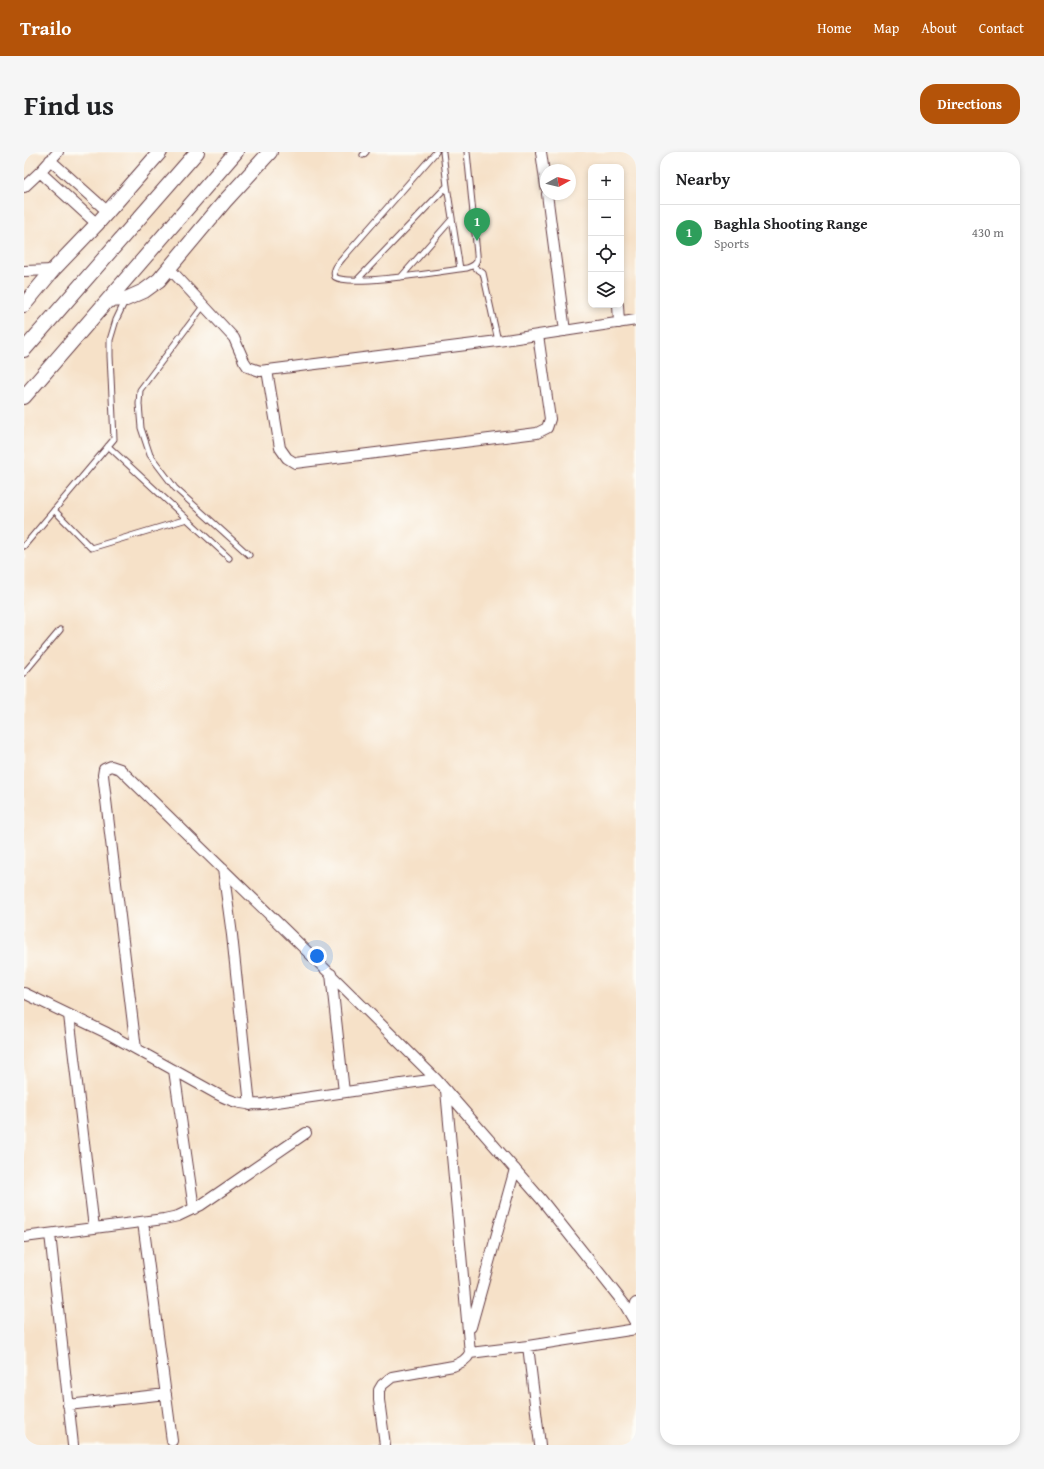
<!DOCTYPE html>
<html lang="en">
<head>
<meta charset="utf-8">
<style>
	:root { --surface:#fff; --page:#f6f6f6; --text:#202124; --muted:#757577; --line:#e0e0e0; --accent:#b45309 }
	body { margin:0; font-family:"Gentium Book Plus",serif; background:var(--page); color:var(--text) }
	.controls { position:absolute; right:12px; top:12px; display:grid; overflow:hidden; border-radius:8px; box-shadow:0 2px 6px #0003 }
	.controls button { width:36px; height:36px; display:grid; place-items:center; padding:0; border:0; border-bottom:1px solid var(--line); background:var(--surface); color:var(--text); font:20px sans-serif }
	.compass { position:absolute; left:516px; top:12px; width:36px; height:36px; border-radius:50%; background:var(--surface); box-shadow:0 2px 6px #0003; rotate:82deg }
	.you { position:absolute; left:293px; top:804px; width:14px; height:14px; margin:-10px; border:3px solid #fff; border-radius:50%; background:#1a73e8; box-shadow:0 0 0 6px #1a73e833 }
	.badge { display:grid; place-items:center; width:26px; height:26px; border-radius:50%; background:var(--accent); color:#fff; font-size:13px; font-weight:700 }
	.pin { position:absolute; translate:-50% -33px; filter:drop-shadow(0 1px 2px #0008) }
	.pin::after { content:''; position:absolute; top:21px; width:14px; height:12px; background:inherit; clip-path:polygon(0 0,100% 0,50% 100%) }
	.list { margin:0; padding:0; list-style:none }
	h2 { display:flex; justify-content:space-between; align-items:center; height:52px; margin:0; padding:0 16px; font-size:17px }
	h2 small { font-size:13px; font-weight:400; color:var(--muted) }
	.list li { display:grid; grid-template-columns:26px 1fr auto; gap:12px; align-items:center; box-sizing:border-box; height:56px; padding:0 16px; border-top:1px solid var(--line) }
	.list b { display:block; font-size:15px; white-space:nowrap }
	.list p { margin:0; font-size:13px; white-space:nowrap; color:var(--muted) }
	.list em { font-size:13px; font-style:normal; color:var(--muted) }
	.icon { flex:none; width:22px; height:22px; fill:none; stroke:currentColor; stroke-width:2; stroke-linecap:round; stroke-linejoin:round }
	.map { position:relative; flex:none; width:612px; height:1293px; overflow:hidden; border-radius:16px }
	header { display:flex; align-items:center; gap:24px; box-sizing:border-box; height:56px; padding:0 20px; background:var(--accent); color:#fff }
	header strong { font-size:19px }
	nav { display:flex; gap:22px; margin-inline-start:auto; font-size:14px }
	.intro { display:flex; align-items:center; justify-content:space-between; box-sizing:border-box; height:96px; padding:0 24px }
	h1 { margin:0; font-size:28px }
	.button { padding:10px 18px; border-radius:16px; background:var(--accent); color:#fff; font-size:14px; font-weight:700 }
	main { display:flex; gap:24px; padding:0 24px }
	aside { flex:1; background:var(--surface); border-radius:16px; box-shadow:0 2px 6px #0003 }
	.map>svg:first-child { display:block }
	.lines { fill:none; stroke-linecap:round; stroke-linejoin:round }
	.lane-casing { stroke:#643c43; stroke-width:7 }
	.street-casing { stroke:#643c43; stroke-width:12 }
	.secondary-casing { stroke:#643c43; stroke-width:16 }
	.lane { stroke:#fff; stroke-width:5 }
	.street { stroke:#fff; stroke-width:10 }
	.secondary { stroke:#fff; stroke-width:14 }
</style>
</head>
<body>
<header>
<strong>Trailo</strong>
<nav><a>Home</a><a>Map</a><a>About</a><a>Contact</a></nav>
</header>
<div class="intro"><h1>Find us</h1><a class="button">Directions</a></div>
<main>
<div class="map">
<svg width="612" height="1293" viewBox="0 0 612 1293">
	<rect width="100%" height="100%" fill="#fdfcf7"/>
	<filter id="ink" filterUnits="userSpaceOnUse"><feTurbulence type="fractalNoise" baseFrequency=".025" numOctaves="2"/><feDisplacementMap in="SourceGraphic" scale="8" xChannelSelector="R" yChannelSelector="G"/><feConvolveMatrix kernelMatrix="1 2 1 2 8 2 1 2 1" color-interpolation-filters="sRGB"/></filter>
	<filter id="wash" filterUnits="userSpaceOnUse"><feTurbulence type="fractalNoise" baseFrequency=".012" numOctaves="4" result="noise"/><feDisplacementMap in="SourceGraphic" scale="16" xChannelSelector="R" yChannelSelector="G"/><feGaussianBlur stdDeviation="0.9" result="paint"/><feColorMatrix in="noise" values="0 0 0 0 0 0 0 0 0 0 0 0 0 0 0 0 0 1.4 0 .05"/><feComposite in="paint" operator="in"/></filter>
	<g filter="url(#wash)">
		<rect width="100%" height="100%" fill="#f6e1c8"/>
	</g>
	<g filter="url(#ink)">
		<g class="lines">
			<g class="lane-casing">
				<path id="lane" d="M412,0L319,106C314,112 308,118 311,125C326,135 420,119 443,116C451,113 454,111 453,102L443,0
					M419,0L423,34L436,117
					M339,3L342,0
					M449,114L459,121L474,189
					M377,125L428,67
					M333,128L423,34
					M180,153L116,238L115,252L117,276L126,303L151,336L225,403
					M84,294L205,406
					M30,358L67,396L163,367
					M0,394L90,287L86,204V188L92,168L101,149
					M0,521L36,478"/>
			</g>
			<g class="street-casing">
				<path id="street" d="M517,0L522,35
					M26,8L84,60
					M16,20L73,72
					M0,35L16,20L34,0
					M523,42L541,179
					M145,116L210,186L220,209L224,215L236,219L474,189L612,168
					M0,119L29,118
					M594,153L595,171
					M243,218L256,296L263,306L271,311L513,281L523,276L526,267L514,183
					M199,717L208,783L226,953
					M307,822L320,940
					M0,841L83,881L193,942C210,951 220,953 239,952L412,927
					M45,863L70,1076
					M112,897L79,623L80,617L87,614L96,617L293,809L412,927L517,1047L601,1153L612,1172
					M150,918L170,1057
					M119,1070L148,1289
					M26,1082L49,1293
					M0,1085L140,1067L154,1064L177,1053L282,981
					M609,1164L612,1151
					M447,1175L491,1017
					M504,1194L516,1293
					M446,1201L504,1194L612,1177
					M44,1253L142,1242
					M361,1293L355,1248V1238L358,1233L368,1225L429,1214C436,1211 442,1209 446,1201L422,938"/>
			</g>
			<g class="secondary-casing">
				<path id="secondary" d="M85,148L102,147L120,139L135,128L201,49L246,0
					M0,153L29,118L73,72L136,0
					M0,198L173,0
					M0,245L212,0"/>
			</g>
			<use href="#lane" class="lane"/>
			<use href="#street" class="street"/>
			<use href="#secondary" class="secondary"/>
		</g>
	</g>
</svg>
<div class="controls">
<button>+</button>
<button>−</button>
<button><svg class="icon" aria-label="locate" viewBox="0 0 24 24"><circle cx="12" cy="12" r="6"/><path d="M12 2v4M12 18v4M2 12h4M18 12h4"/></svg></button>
<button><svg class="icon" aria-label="layers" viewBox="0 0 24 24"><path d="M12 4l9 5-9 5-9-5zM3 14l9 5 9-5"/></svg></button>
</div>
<svg class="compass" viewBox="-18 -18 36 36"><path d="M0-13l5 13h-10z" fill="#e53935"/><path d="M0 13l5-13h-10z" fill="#757577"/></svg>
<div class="you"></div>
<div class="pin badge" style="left:453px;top:89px;background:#2e9e5b">1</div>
</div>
<aside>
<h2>Nearby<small></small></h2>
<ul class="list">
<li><span class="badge" style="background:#2e9e5b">1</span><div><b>Baghla Shooting Range</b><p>Sports</p></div><em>430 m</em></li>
</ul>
</aside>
</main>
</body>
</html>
